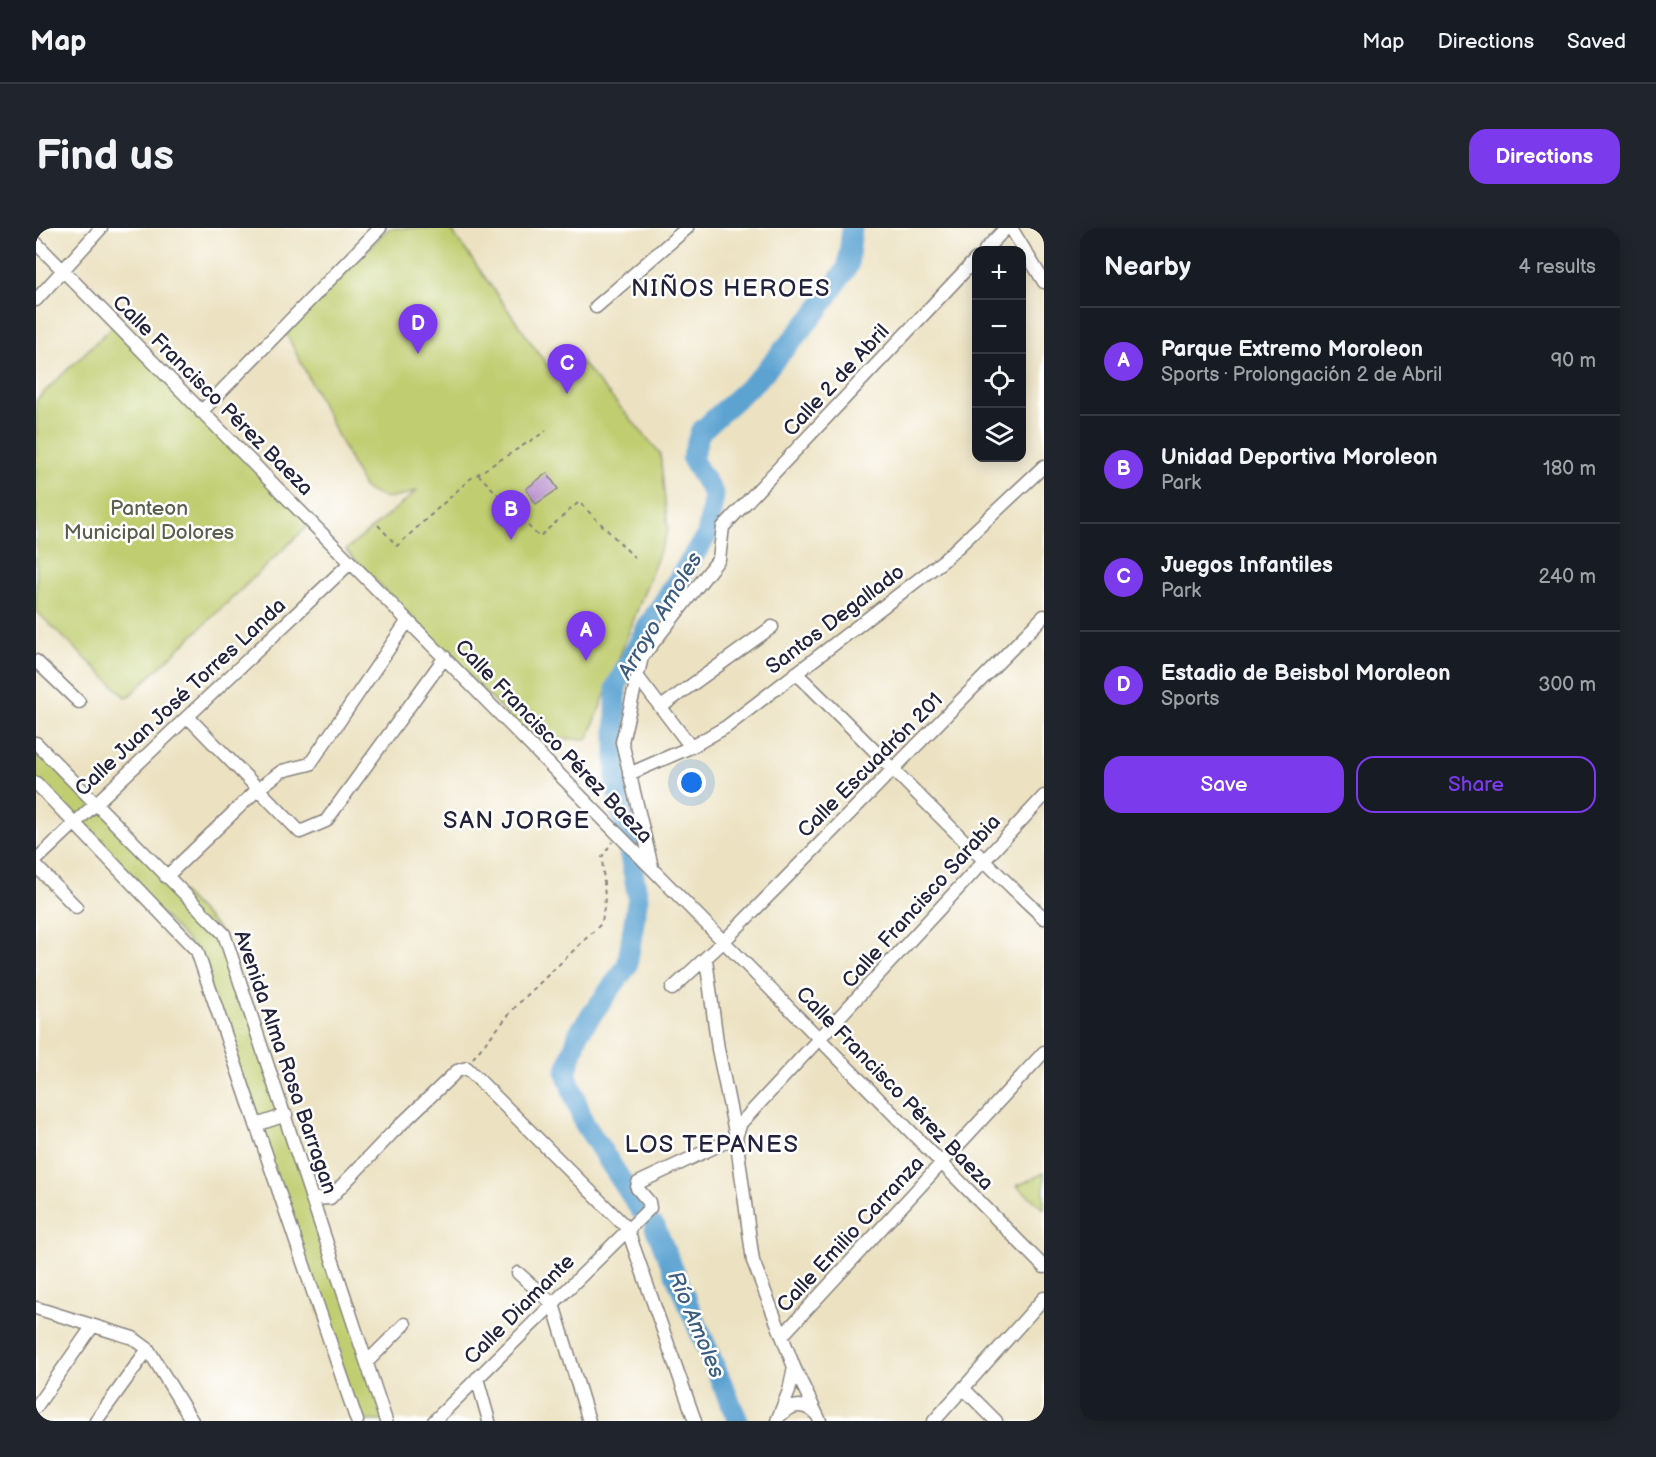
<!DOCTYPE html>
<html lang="en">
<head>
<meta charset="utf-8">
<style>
	:root { --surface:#171b24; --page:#20242c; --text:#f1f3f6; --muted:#9ea1a6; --line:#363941; --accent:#7c3aed }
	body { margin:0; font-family:"Balsamiq Sans",sans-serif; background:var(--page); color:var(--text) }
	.controls { position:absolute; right:18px; top:18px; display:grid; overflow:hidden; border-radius:12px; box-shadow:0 3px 15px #0003 }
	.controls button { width:54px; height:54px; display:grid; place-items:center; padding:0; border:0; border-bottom:2px solid var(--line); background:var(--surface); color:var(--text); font:30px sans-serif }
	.you { position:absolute; left:656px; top:555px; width:21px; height:21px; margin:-15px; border:4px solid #fff; border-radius:50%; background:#1a73e8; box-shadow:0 0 0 9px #1a73e833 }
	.badge { display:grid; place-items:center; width:39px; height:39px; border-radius:50%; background:var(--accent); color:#fff; font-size:20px; font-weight:700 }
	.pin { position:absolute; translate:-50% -50px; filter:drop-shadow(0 2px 3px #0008) }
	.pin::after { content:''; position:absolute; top:32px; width:21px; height:18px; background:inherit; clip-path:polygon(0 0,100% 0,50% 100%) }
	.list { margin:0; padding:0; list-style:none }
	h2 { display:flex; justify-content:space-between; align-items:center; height:78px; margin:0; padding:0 24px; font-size:26px }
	h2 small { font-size:20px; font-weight:400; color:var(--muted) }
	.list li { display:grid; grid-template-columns:39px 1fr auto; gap:18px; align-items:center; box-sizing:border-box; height:108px; padding:0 24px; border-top:2px solid var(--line) }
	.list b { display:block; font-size:22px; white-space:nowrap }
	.list p { margin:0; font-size:20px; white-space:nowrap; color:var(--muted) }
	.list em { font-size:20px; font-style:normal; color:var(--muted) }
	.actions { display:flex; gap:12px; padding:18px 24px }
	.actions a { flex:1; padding:14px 0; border:2px solid var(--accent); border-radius:18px; text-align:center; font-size:21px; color:var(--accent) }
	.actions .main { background:var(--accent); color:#fff }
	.icon { flex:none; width:33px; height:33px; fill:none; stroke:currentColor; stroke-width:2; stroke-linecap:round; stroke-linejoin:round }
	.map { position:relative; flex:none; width:1008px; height:1193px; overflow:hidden; border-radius:18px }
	header { display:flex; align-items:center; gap:36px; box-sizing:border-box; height:84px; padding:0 30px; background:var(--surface); border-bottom:2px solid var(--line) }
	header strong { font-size:28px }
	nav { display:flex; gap:33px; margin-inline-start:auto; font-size:21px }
	.intro { display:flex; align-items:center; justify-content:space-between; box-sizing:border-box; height:144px; padding:0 36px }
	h1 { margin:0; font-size:42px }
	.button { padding:15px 27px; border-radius:18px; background:var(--accent); color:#fff; font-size:21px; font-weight:700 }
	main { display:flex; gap:36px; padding:0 36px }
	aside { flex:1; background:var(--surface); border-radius:18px; box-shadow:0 3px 15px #0003 }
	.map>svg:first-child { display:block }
	.green { fill:#c0cd6f; stroke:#717855; stroke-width:1.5 }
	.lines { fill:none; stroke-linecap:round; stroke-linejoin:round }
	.river { stroke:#5ba3d2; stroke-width:21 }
	.building { fill:#bc97d0 }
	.minor-casing { stroke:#87827e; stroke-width:15 }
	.path { stroke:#87827e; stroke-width:2; stroke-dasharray:4.5 4.5; stroke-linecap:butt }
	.minor { stroke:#fff; stroke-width:12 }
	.labels { text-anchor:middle; stroke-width:5; stroke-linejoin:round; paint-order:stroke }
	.street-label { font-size:21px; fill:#22223b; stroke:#fff }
	.park-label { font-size:21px; fill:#595e4d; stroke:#fff }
	.water-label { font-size:22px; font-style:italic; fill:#3c5c7f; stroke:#fff }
	.quarter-label { font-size:24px; letter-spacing:1.5px; fill:#22223b; stroke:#fff }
</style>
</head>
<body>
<header>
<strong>Map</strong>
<nav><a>Map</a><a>Directions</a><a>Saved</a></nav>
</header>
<div class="intro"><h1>Find us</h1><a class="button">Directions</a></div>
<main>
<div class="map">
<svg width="1008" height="1193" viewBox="0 0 1008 1193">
	<rect width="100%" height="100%" fill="#fff"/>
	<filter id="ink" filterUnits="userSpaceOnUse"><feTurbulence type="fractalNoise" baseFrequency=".0167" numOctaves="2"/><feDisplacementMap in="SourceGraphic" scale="12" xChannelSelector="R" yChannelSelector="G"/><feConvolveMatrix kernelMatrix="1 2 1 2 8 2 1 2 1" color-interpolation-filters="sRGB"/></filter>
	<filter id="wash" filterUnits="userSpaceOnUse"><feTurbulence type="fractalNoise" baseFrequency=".008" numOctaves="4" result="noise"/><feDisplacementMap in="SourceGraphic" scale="24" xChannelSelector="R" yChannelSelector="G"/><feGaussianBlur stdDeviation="1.35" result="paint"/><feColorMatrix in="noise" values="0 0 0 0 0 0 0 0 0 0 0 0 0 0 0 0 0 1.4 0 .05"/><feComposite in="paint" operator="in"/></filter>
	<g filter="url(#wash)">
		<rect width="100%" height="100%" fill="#ece2c2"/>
		<path class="green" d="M353,0H414L518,147L540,128L624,225L632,302L552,511H495L310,322L382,262C362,271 348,274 328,260L250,105Z
			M79,96L275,295L91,470L0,383V172Z
			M0,515L187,706L353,1193H321L161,723L0,555Z
			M1008,945V981L981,958Z"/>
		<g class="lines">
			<path class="river" d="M604,981L548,895L530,845L543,804L591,738L602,669L580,556V459L610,401L671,307L678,267L656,231L664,204L723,150L783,81L812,38L816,0
				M619,999L702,1193"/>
		</g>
		<g id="blocks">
			<path class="building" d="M511,245L522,261L500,276L490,261Z"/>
		</g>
	</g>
	<g filter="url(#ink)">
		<use href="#blocks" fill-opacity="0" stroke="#87827e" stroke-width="1.5"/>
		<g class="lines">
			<g class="minor-casing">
				<path id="minor" d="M975,0L1008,54
					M0,15L1008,1039
					M949,22L970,0
					M0,72L65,0
					M560,79L651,0
					M165,184L344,0
					M0,433L43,474
					M760,445C844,526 923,611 1008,690
					M601,448L655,519
					M625,479L736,399
					M152,489L264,604L290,593L409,429
					M0,515L188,706L350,1193
					M593,546L655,519L690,499L908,332L1008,238
					M0,555L161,723L321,1193
					M0,632L314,335
					M0,638L40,679
					M616,639L586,514L606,429L683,331L687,299L940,31
					M130,649L222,561L246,543L274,536L371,394
					M670,731L682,821L700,909L717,1033L758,1139L784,1193
					M636,761L689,712L1008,388
					M220,897L250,887
					M277,971L294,970L356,905L421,843L431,840L591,1000L659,1193
					M482,1045L517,1076L553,1193
					M0,1080L97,1110L112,1121L156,1193
					M746,1108L1008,824
					M331,1134L369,1096
					M441,1150L453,1193
					M927,1160L960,1193
					M0,1179L56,1099
					M745,1187C756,1175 770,1175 781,1187
					M60,1193L112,1121
					M398,1193L614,980L613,974L601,960L602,955L700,909L705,895L1008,568
					M741,1193L753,1163L758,1139
					M898,1193L1008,1070"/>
			</g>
			<path class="path" d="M442,246L503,309L543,274L602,333
				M342,297L361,318L434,251L510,203
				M437,830L481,777L566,695L569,670L566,629L576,614"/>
			<use href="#minor" class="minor"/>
		</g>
	</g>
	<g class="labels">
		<g class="street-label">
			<text transform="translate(800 152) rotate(-47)" y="7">Calle 2 de Abril</text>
			<text transform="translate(177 167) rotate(45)" y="7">Calle Francisco Pérez Baeza</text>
			<text transform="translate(799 391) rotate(-37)" y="7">Santos Degallado</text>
			<text transform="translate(144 469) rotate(-43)" y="7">Calle Juan José Torres Landa</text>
			<text transform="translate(518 513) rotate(46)" y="7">Calle Francisco Pérez Baeza</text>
			<text transform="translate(834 537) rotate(-45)" y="7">Calle Escuadrón 201</text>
			<text transform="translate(885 673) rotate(-48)" y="7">Calle Francisco Sarabia</text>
			<text transform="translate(250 834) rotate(71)" y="7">Avenida Alma Rosa Barragan</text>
			<text transform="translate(859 860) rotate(46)" y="7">Calle Francisco Pérez Baeza</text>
			<text transform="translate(814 1006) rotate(-47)" y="7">Calle Emilio Carranza</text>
			<text transform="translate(483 1081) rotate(-45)" y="7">Calle Diamante</text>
		</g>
		<g class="park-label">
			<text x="113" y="287">Panteon<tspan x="113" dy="24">Municipal Dolores</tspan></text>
		</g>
		<g class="water-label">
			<text transform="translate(623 387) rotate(-59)" y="8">Arroyo Amoles</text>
			<text transform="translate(661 1096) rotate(67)" y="8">Río Amoles</text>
		</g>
		<g class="quarter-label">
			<text x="695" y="68">NIÑOS HEROES</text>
			<text x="481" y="600">SAN JORGE</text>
			<text x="676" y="924">LOS TEPANES</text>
		</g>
	</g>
</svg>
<div class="controls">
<button>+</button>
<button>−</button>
<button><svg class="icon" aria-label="locate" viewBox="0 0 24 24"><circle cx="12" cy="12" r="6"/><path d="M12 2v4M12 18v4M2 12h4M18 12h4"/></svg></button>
<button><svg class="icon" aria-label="layers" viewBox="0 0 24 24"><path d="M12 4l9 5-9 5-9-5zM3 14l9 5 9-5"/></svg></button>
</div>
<div class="you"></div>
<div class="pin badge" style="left:550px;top:433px">A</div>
<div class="pin badge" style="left:475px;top:312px">B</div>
<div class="pin badge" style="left:531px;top:166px">C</div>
<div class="pin badge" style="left:382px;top:126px">D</div>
</div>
<aside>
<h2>Nearby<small>4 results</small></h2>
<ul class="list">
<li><span class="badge">A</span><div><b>Parque Extremo Moroleon</b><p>Sports · Prolongación 2 de Abril</p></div><em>90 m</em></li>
<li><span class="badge">B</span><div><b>Unidad Deportiva Moroleon</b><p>Park</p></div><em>180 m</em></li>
<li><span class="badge">C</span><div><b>Juegos Infantiles</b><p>Park</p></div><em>240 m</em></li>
<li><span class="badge">D</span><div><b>Estadio de Beisbol Moroleon</b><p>Sports</p></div><em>300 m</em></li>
</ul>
<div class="actions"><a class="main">Save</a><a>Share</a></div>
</aside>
</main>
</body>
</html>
